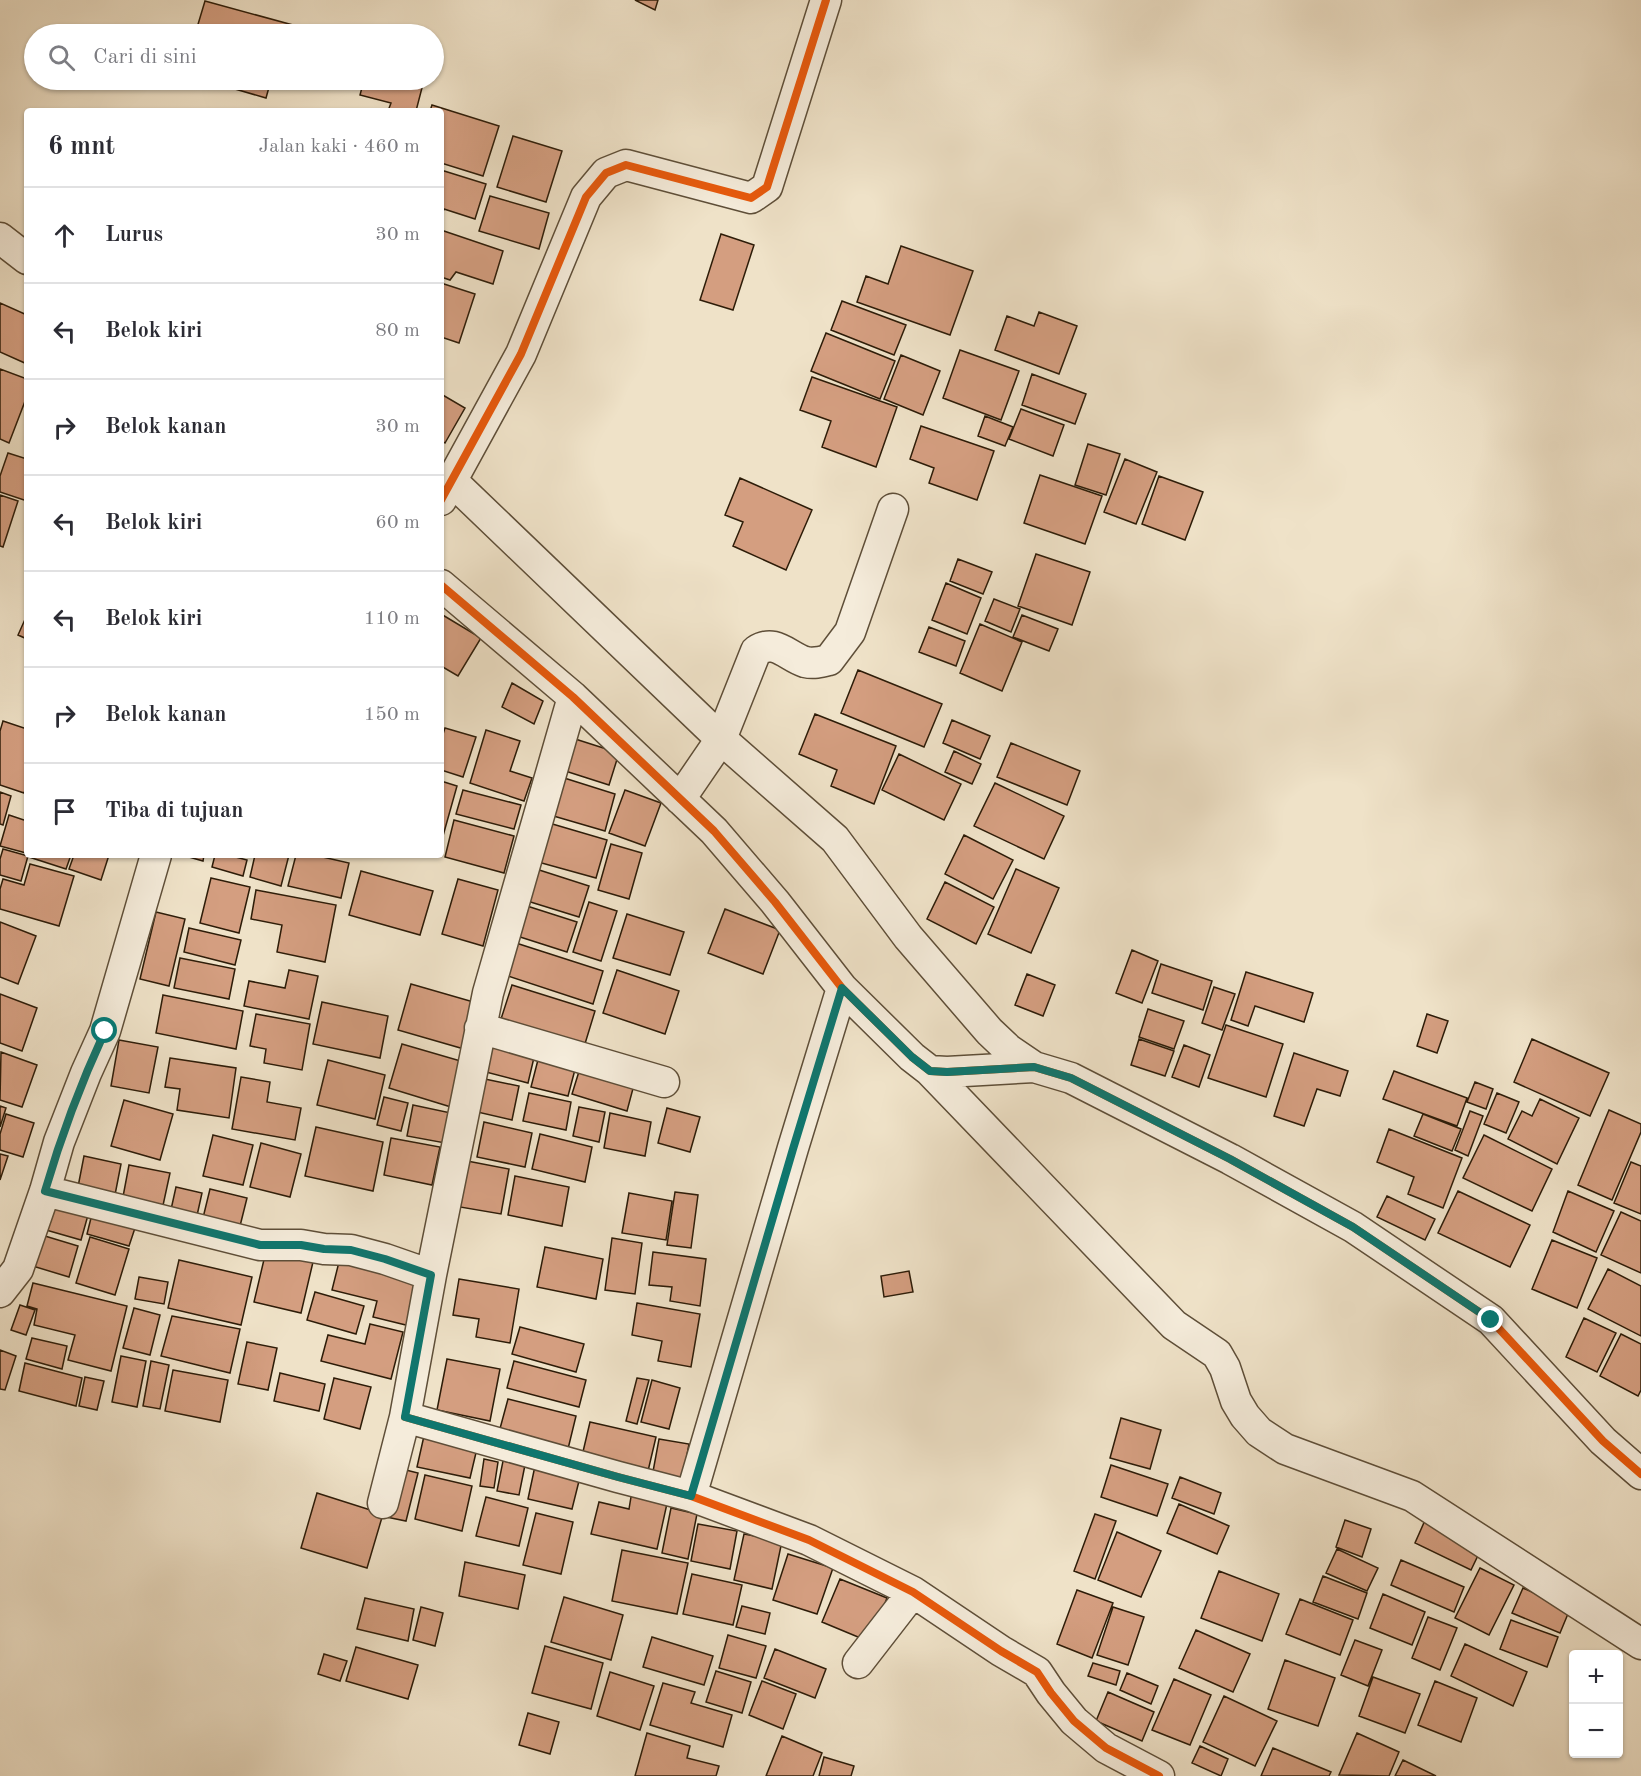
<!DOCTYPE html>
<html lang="id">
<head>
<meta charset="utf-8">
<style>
	:root { --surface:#fff; --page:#f2f2f3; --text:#2b2b33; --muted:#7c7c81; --line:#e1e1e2 }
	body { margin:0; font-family:"Old Standard TT",serif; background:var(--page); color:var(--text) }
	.controls { position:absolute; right:18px; bottom:18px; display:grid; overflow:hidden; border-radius:6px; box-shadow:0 2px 4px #0004 }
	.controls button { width:54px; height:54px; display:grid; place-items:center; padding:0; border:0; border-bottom:2px solid var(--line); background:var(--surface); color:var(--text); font:30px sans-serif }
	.stop { position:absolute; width:18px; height:18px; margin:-14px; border:4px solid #0f766e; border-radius:50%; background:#fff }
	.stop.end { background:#0f766e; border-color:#fff; box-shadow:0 2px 6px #0008 }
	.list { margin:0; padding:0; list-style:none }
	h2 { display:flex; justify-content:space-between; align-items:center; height:78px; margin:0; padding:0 24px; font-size:26px }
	h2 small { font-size:20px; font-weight:400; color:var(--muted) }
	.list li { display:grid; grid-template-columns:39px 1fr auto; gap:18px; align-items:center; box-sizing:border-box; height:96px; padding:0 24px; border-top:2px solid var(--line) }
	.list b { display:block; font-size:22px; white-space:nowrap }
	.list em { font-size:20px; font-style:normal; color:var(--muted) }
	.icon { flex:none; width:33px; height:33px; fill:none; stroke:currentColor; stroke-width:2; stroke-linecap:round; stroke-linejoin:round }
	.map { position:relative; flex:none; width:1641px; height:1776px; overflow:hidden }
	.search { position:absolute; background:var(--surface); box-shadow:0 2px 4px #0004; left:24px; top:24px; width:420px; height:66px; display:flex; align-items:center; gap:15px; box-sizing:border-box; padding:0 21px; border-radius:33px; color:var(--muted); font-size:22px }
	.panel { position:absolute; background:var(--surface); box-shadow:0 2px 4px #0004; left:24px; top:108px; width:420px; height:750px; border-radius:6px }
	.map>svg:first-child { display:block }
	.building { fill:#d49e80; stroke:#2d1c08; stroke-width:1.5 }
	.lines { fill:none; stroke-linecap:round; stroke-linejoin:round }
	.minor-casing { stroke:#5e4e38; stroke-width:33 }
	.minor { stroke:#f5ecdb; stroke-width:30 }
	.cycleway-casing { stroke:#f5ecdb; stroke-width:11 }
	.cycleway { stroke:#e8590c; stroke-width:8 }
	.route { stroke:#0f766e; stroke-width:8 }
</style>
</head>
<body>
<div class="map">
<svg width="1641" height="1776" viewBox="0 0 1641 1776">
	<rect width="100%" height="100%" fill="#efe2c8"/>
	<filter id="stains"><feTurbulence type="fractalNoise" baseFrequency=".00333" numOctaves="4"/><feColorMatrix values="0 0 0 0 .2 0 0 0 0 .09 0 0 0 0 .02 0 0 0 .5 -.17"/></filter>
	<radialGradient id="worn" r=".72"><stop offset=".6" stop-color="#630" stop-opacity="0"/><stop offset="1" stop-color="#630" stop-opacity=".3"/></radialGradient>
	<path class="building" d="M635,0H658L655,10Z
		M205,1L315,31L314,34H208L196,31Z
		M230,80H271L266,98L228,87Z
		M364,80H424L416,111H388L391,103L360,95Z
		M432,105L499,126L483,176L441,163V111H430Z
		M513,136L562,151L546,202L497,187Z
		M441,170L486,184L475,219L444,209L441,218Z
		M490,196L549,213L539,249L479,231Z
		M441,230L503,251L493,284L456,272L450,280L441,277Z
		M721,234L754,245L733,310L700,300Z
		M901,246L973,271L950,335L857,302L866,276L888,284Z
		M441,283L475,294L459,343L441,337Z
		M842,301L906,325L894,355L831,330Z
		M0,303L27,315V364L0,352Z
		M1039,312L1077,326L1059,374L995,350L1007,316L1034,326Z
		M826,333L895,361L880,399L811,371Z
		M960,350L1019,371L1001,420L943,398Z
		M901,355L940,371L923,415L884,399Z
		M0,369L27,379V396L9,443L0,439Z
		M1032,374L1086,394L1075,424L1022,405Z
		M812,377L897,407L876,467L822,447L831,421L800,410Z
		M441,394L465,408L445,443L441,440Z
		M1021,409L1064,425L1053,456L1009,439Z
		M985,416L1013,427L1005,446L978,436Z
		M921,426L994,451L977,500L929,483L934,468L910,459Z
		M1088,444L1120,454L1106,495L1075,485Z
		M8,453L27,459V501L0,492V476Z
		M1125,459L1157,472L1136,524L1104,512Z
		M1040,475L1102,496L1085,544L1024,523Z
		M1159,476L1203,492L1185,540L1142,524Z
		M740,478L812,510L786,570L733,546L743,522L725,515Z
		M0,495L18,501L3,547L0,546Z
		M1036,554L1090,572L1072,625L1018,606Z
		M958,559L992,572L983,594L950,581Z
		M946,583L981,598L967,634L932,620Z
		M994,599L1020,609L1011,632L985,621Z
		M441,614L481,638L458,676L441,666Z
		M27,615V639L18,635Z
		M1022,615L1058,629L1049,651L1013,637Z
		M980,624L1022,642L1002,691L960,673Z
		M929,627L965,641L956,666L919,652Z
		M858,670L942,704L924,747L841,713Z
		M512,683L543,701L534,724L502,707Z
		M815,714L896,746L874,804L831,786L837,770L799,754Z
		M952,720L990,736L980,759L943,743Z
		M3,721L27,729V785L24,793L0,785V731Z
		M445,728L476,737L463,777L441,770V740Z
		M486,730L520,741L510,771L532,778L524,801L470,783Z
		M569,737L619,753L609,785L559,769Z
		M1011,743L1080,771L1067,805L997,777Z
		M954,751L981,764L972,784L945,772Z
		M899,754L961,784L944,820L882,790Z
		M561,777L615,794L605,831L550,815Z
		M441,781L457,786L441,843Z
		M995,783L1064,816L1044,859L974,826Z
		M463,790L521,805L514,829L456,814Z
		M625,790L661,803L645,846L609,833Z
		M0,792L11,796L3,825L0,824Z
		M9,815L27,821L26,853L0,846Z
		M454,820L514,836L504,873L445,857Z
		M549,823L607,840L596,878L538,862Z
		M964,835L1013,860L993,899L945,874Z
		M611,844L642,853L629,899L598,890Z
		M3,849L28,856L21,881L0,875V859Z
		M30,855H71L66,869L29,857Z
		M74,855H109L101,880L69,869Z
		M182,855H204L203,861Z
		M215,855H228L247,860L243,876L212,867Z
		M255,855H289L281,886L250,877Z
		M296,855H314L349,863L341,898L288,886Z
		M30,864L74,876L59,926L0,909V889L3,879L24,885Z
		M533,868L589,886L579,917L524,900Z
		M1016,869L1059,888L1031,953L988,934Z
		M361,871L433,891L420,935L349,915Z
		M211,878L250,887L239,933L200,923Z
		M458,879L498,890L483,946L442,934Z
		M945,882L994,907L976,944L927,919Z
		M256,890L336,905L325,962L277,952L282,925L251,919Z
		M589,902L617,911L601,961L573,952Z
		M527,906L577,922L567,952L517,936Z
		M725,909L780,930L763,974L708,953Z
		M156,912L185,919L169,986L140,979Z
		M627,914L684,932L670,975L613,958Z
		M0,922L36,936L18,984L0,977Z
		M189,928L241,940L235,965L184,952Z
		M516,943L603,971L593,1004L505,975Z
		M1132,950L1158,961L1142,1003L1116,993Z
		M180,958L235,969L229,999L174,988Z
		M1161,964L1212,981L1203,1010L1152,993Z
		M289,970L318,976L309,1019L244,1006L249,981L285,988Z
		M617,970L679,991L665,1034L603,1013Z
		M1246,972L1313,993L1304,1022L1255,1006L1248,1026L1231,1020Z
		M1027,974L1055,985L1043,1016L1015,1005Z
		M411,984L477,1003L464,1049L398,1030Z
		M512,985L595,1011L584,1047L501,1019Z
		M1214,987L1235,994L1222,1030L1202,1023Z
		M0,994L37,1008L22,1051L0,1043Z
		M163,995L243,1011L236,1049L156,1033Z
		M322,1002L388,1016L380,1058L313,1044Z
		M1148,1009L1184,1021L1174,1049L1139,1037Z
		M256,1014L310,1024L302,1070L264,1063L266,1049L250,1046Z
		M1427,1014L1448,1021L1437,1053L1417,1046Z
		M1226,1025L1283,1044L1266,1097L1208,1078Z
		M490,1038L536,1049L528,1083L482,1071Z
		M1139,1039L1174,1051L1165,1076L1131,1065Z
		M1532,1039L1609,1073L1590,1116L1514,1082Z
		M119,1040L158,1047L149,1093L111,1086Z
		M402,1044L464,1062L451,1107L389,1088Z
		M1184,1045L1210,1055L1199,1087L1172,1077Z
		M1,1052L37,1065L22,1107L0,1100Z
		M540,1052L577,1062L568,1096L531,1087Z
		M1294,1053L1348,1071L1340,1096L1317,1089L1304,1126L1274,1116Z
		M170,1058L236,1068L229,1118L177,1110L180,1089L165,1087Z
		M328,1060L385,1075L375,1119L317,1105Z
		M581,1065L635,1081L627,1111L572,1094Z
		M1394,1071L1467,1098L1457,1126L1383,1099Z
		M241,1077L270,1082L267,1102L301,1108L295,1140L232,1129Z
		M480,1078L519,1086L512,1120L473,1111Z
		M1475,1082L1493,1089L1486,1109L1467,1102Z
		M529,1093L571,1102L566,1130L523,1121Z
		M1497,1093L1519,1102L1506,1133L1484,1124Z
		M384,1097L408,1103L401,1131L377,1125Z
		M1540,1099L1579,1118L1557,1164L1508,1139L1522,1111L1532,1116Z
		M124,1100L173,1114L160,1160L111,1146Z
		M413,1105L451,1113L445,1143L407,1136Z
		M0,1106L6,1108L0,1127Z
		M579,1107L605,1112L599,1142L573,1136Z
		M667,1108L700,1117L690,1152L658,1143Z
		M1609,1110L1641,1124V1132L1612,1200L1578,1185Z
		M1470,1111L1483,1116L1468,1156L1455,1150Z
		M610,1113L651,1122L645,1156L604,1148Z
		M6,1114L34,1123L23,1157L0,1150V1134Z
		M1423,1114L1461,1129L1452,1151L1414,1136Z
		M484,1122L532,1133L525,1167L477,1157Z
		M316,1127L383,1142L373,1191L305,1176Z
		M1389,1129L1462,1158L1443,1208L1408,1194L1414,1177L1377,1162Z
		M540,1134L592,1147L585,1182L532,1169Z
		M213,1135L253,1145L243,1185L203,1176Z
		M1484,1135L1552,1169L1532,1211L1463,1178Z
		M391,1138L440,1147L432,1185L384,1175Z
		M261,1143L301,1154L290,1197L250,1187Z
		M0,1154L8,1156L0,1180Z
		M84,1156L121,1164L114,1200L77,1192Z
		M462,1160L509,1169L501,1214L454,1206Z
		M1631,1162L1641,1166V1214L1614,1203Z
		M129,1165L170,1173L162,1210L122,1202Z
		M515,1176L569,1187L562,1226L508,1215Z
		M176,1187L202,1193L196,1220L170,1214Z
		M210,1189L247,1198L239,1230L202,1222Z
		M1458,1191L1530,1225L1510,1267L1438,1233Z
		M1568,1191L1614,1211L1596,1252L1553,1232Z
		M675,1192L698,1195L691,1248L667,1245Z
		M629,1193L672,1201L666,1240L622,1233Z
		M48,1195L90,1208L81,1240L39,1228Z
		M1387,1196L1435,1219L1425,1240L1377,1217Z
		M93,1210L137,1222L129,1246L87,1234Z
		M1621,1212L1641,1221V1273L1601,1255Z
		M35,1233L78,1246L69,1277L26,1264Z
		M90,1237L129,1249L115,1295L76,1283Z
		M612,1238L642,1243L635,1294L605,1290Z
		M1552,1240L1597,1258L1577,1308L1532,1289Z
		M545,1247L603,1259L596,1299L537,1287Z
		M266,1251L313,1262L301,1313L254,1302Z
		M653,1252L706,1259L700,1306L670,1301L672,1287L649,1285Z
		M341,1254L422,1274L410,1326L373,1317L377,1301L332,1290Z
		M179,1260L252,1277L241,1325L168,1308Z
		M1608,1269L1641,1286V1336L1588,1309Z
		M909,1271L913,1292L884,1297L881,1276Z
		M139,1277L168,1282L164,1304L135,1299Z
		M459,1279L519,1289L510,1343L476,1337L479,1319L453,1315Z
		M33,1283L127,1306L111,1371L68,1360L75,1335L34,1325L37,1309L27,1306Z
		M315,1292L364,1306L356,1334L307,1320Z
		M637,1303L700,1314L691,1367L658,1361L662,1341L632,1335Z
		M20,1305L35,1310L26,1335L11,1330Z
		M134,1308L160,1315L150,1355L123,1348Z
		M172,1316L240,1329L230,1373L161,1356Z
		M1584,1318L1616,1333L1597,1372L1566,1357Z
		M370,1324L403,1332L391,1379L321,1361L328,1335L365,1344Z
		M520,1327L584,1344L576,1372L512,1354Z
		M1621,1334L1641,1344V1390L1638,1396L1600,1376Z
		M32,1338L67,1346L62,1369L26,1359Z
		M247,1342L277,1348L268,1390L238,1384Z
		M0,1350L16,1356L5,1390L0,1389Z
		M121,1356L146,1361L137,1407L112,1402Z
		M447,1359L500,1369L490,1421L437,1410Z
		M151,1361L169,1365L160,1409L143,1406Z
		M514,1361L586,1380L579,1407L507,1388Z
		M25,1363L82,1378L76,1406L19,1391Z
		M173,1370L228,1380L220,1422L165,1411Z
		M280,1373L325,1384L319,1411L274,1401Z
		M85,1377L104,1381L97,1410L79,1406Z
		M334,1378L371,1387L360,1429L324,1419Z
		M637,1378L649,1380L637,1424L626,1421Z
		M652,1380L680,1388L669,1429L641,1422Z
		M508,1399L576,1416L567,1453L498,1436Z
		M1121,1418L1161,1430L1150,1469L1110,1458Z
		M590,1422L656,1437L648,1471L582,1456Z
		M426,1427L479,1440L470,1478L417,1467Z
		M659,1439L689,1444L682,1483L652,1477Z
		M484,1459L498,1462L494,1488L480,1486Z
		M503,1461L525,1465L519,1495L497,1491Z
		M1111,1465L1168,1484L1157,1516L1101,1497Z
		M535,1466L580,1477L572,1509L528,1499Z
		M398,1468L418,1473L406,1521L386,1517Z
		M425,1475L472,1486L462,1531L415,1519Z
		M1180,1477L1221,1493L1214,1514L1172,1498Z
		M632,1491L668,1499L657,1549L591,1534L599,1502L629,1509Z
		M317,1493L383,1514L367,1568L301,1548Z
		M486,1497L528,1508L519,1546L476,1536Z
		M1179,1504L1229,1526L1217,1554L1167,1533Z
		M671,1508L697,1514L688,1559L662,1553Z
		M536,1513L573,1522L561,1574L523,1565Z
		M1095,1514L1116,1521L1095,1579L1074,1571Z
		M1426,1518L1483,1545L1471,1570L1415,1543Z
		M1345,1520L1371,1529L1362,1557L1336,1547Z
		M698,1524L737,1531L730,1569L691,1561Z
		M1117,1532L1161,1551L1141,1597L1098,1580Z
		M744,1534L782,1541L772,1589L734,1580Z
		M1337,1549L1378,1568L1367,1591L1326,1573Z
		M622,1550L688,1563L677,1614L612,1601Z
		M788,1554L833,1568L817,1614L773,1600Z
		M1401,1560L1464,1587L1454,1612L1391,1585Z
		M465,1562L525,1575L518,1609L459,1596Z
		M1480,1568L1514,1585L1489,1635L1455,1618Z
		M1219,1571L1279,1594L1262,1641L1201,1618Z
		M692,1574L742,1585L733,1625L683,1614Z
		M1323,1576L1367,1593L1358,1619L1313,1602Z
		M840,1579L887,1598L870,1642L822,1622Z
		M1523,1588L1570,1609L1560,1633L1512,1613Z
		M1077,1590L1113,1603L1092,1658L1057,1644Z
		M1383,1594L1425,1612L1412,1645L1370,1628Z
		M564,1597L623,1615L611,1660L551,1642Z
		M365,1598L414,1609L408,1641L357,1629Z
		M1300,1599L1353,1620L1340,1655L1286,1634Z
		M742,1606L770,1613L765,1634L736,1627Z
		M421,1607L443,1613L435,1646L413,1640Z
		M1113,1607L1144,1617L1128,1665L1097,1655Z
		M1428,1617L1457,1628L1440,1670L1412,1658Z
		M1511,1620L1558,1637L1547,1667L1500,1649Z
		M1196,1630L1250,1654L1233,1692L1179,1668Z
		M728,1635L766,1646L756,1678L719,1668Z
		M652,1637L713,1656L704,1685L643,1667Z
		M1355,1640L1382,1650L1368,1686L1341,1675Z
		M1465,1644L1527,1672L1513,1706L1451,1676Z
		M545,1646L603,1663L591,1709L532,1693Z
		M356,1647L418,1665L408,1699L346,1681Z
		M775,1649L826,1669L815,1698L764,1678Z
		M324,1654L347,1661L340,1681L318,1674Z
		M1285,1660L1335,1678L1318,1726L1268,1709Z
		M1093,1663L1120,1671L1116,1685L1088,1676Z
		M716,1671L751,1682L742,1713L706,1702Z
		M610,1672L654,1686L640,1730L597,1716Z
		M1127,1673L1158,1686L1151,1704L1120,1690Z
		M1373,1677L1420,1694L1405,1733L1359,1716Z
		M1174,1679L1211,1695L1190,1745L1152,1730Z
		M762,1681L796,1694L783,1729L749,1715Z
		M1435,1681L1477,1698L1461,1742L1418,1725Z
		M663,1683L695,1692L691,1703L732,1715L723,1747L650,1725Z
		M1108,1692L1154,1712L1142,1741L1096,1721Z
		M1224,1696L1277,1721L1255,1766L1203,1742Z
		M528,1713L559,1722L550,1754L519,1745Z
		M647,1733L690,1746L687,1758L719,1766L716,1776H635Z
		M1357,1733L1399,1752L1389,1776L1339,1775Z
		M782,1736L822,1753L813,1776H766Z
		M1200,1746L1228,1759L1221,1776L1192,1763Z
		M1273,1748L1331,1772L1329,1776H1261Z
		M824,1757L854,1766L851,1776H819Z
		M1403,1760L1436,1776H1395Z"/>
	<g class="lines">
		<g class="minor-casing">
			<path id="minor" d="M0,238L27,259
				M452,481L721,739L835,839L908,937L989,1031L1009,1050L1034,1067
				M441,500L521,354L586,197L606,173L626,165L751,198L767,187L826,0
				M441,585L573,697L714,831L775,902L842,988L912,1057L930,1071L947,1072L1034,1067L1071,1078L1230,1159L1353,1227L1491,1320L1603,1441L1641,1474
				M680,799L721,739L756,651C775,638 787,656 805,662C814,664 821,662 829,660L850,632L893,509
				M480,1028L664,1082
				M930,1071L1174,1325L1217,1354L1225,1368L1236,1401L1245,1416L1259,1432L1285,1449L1412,1496L1641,1644
				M45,1191L260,1245H301L324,1249L351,1250L385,1259L431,1275
				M0,1292L18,1269L45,1191L59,1142L86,1073L105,1031L156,855
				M405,1417L618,1477L691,1496L809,1540L913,1592L1001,1651L1037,1672L1051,1693L1074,1721L1106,1748L1159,1776
				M691,1496L793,1148L842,988
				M383,1503L405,1417L431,1275L488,993L573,697
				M858,1663L913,1592"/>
		</g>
		<use href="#minor" class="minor"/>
		<g class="cycleway-casing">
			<path id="cycleway" d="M441,500L521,354L586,197L606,173L626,165L751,198L767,187L826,0
				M441,585L573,697L714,831L775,902L842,988L912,1057L930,1071L947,1072L1034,1067L1071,1078L1230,1159L1353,1227L1491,1320L1603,1441L1641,1474
				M405,1417L618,1477L691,1496L809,1540L913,1592L1001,1651L1037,1672L1051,1693L1074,1721L1106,1748L1159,1776"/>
		</g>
		<use href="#cycleway" class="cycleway"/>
	</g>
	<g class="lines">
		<path class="route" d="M105,1031C81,1083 61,1136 45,1191L260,1245H301L324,1249L351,1250L385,1259L431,1275L405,1417L618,1477L691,1496L793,1149L842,988L912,1057L930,1071L947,1072L1034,1067L1071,1078L1230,1159L1353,1227L1491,1320"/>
	</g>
	<rect width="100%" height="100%" filter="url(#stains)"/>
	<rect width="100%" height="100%" fill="url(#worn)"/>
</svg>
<div class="controls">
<button>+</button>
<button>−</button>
</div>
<div class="stop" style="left:105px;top:1031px"></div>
<div class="stop end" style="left:1491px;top:1320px"></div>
<div class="search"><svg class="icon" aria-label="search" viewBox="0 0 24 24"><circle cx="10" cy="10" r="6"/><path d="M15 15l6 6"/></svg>Cari di sini</div>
<section class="panel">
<h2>6 mnt<small>Jalan kaki · 460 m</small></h2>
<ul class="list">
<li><svg class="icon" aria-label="ahead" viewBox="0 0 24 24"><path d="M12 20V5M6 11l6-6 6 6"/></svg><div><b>Lurus</b></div><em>30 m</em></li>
<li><svg class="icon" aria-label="left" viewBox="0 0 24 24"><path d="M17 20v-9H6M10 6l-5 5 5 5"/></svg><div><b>Belok kiri</b></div><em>80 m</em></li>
<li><svg class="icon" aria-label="right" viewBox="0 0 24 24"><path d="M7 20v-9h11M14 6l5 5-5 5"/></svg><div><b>Belok kanan</b></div><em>30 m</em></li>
<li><svg class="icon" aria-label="left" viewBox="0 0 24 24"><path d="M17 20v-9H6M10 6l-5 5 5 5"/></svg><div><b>Belok kiri</b></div><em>60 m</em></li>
<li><svg class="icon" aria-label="left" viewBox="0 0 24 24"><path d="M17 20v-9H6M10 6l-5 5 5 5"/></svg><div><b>Belok kiri</b></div><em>110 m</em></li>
<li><svg class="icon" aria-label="right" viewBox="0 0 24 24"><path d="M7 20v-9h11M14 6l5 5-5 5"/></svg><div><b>Belok kanan</b></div><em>150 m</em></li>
<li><svg class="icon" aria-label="arrive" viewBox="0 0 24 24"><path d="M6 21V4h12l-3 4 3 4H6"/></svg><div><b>Tiba di tujuan</b></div></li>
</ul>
</section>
</div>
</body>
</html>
